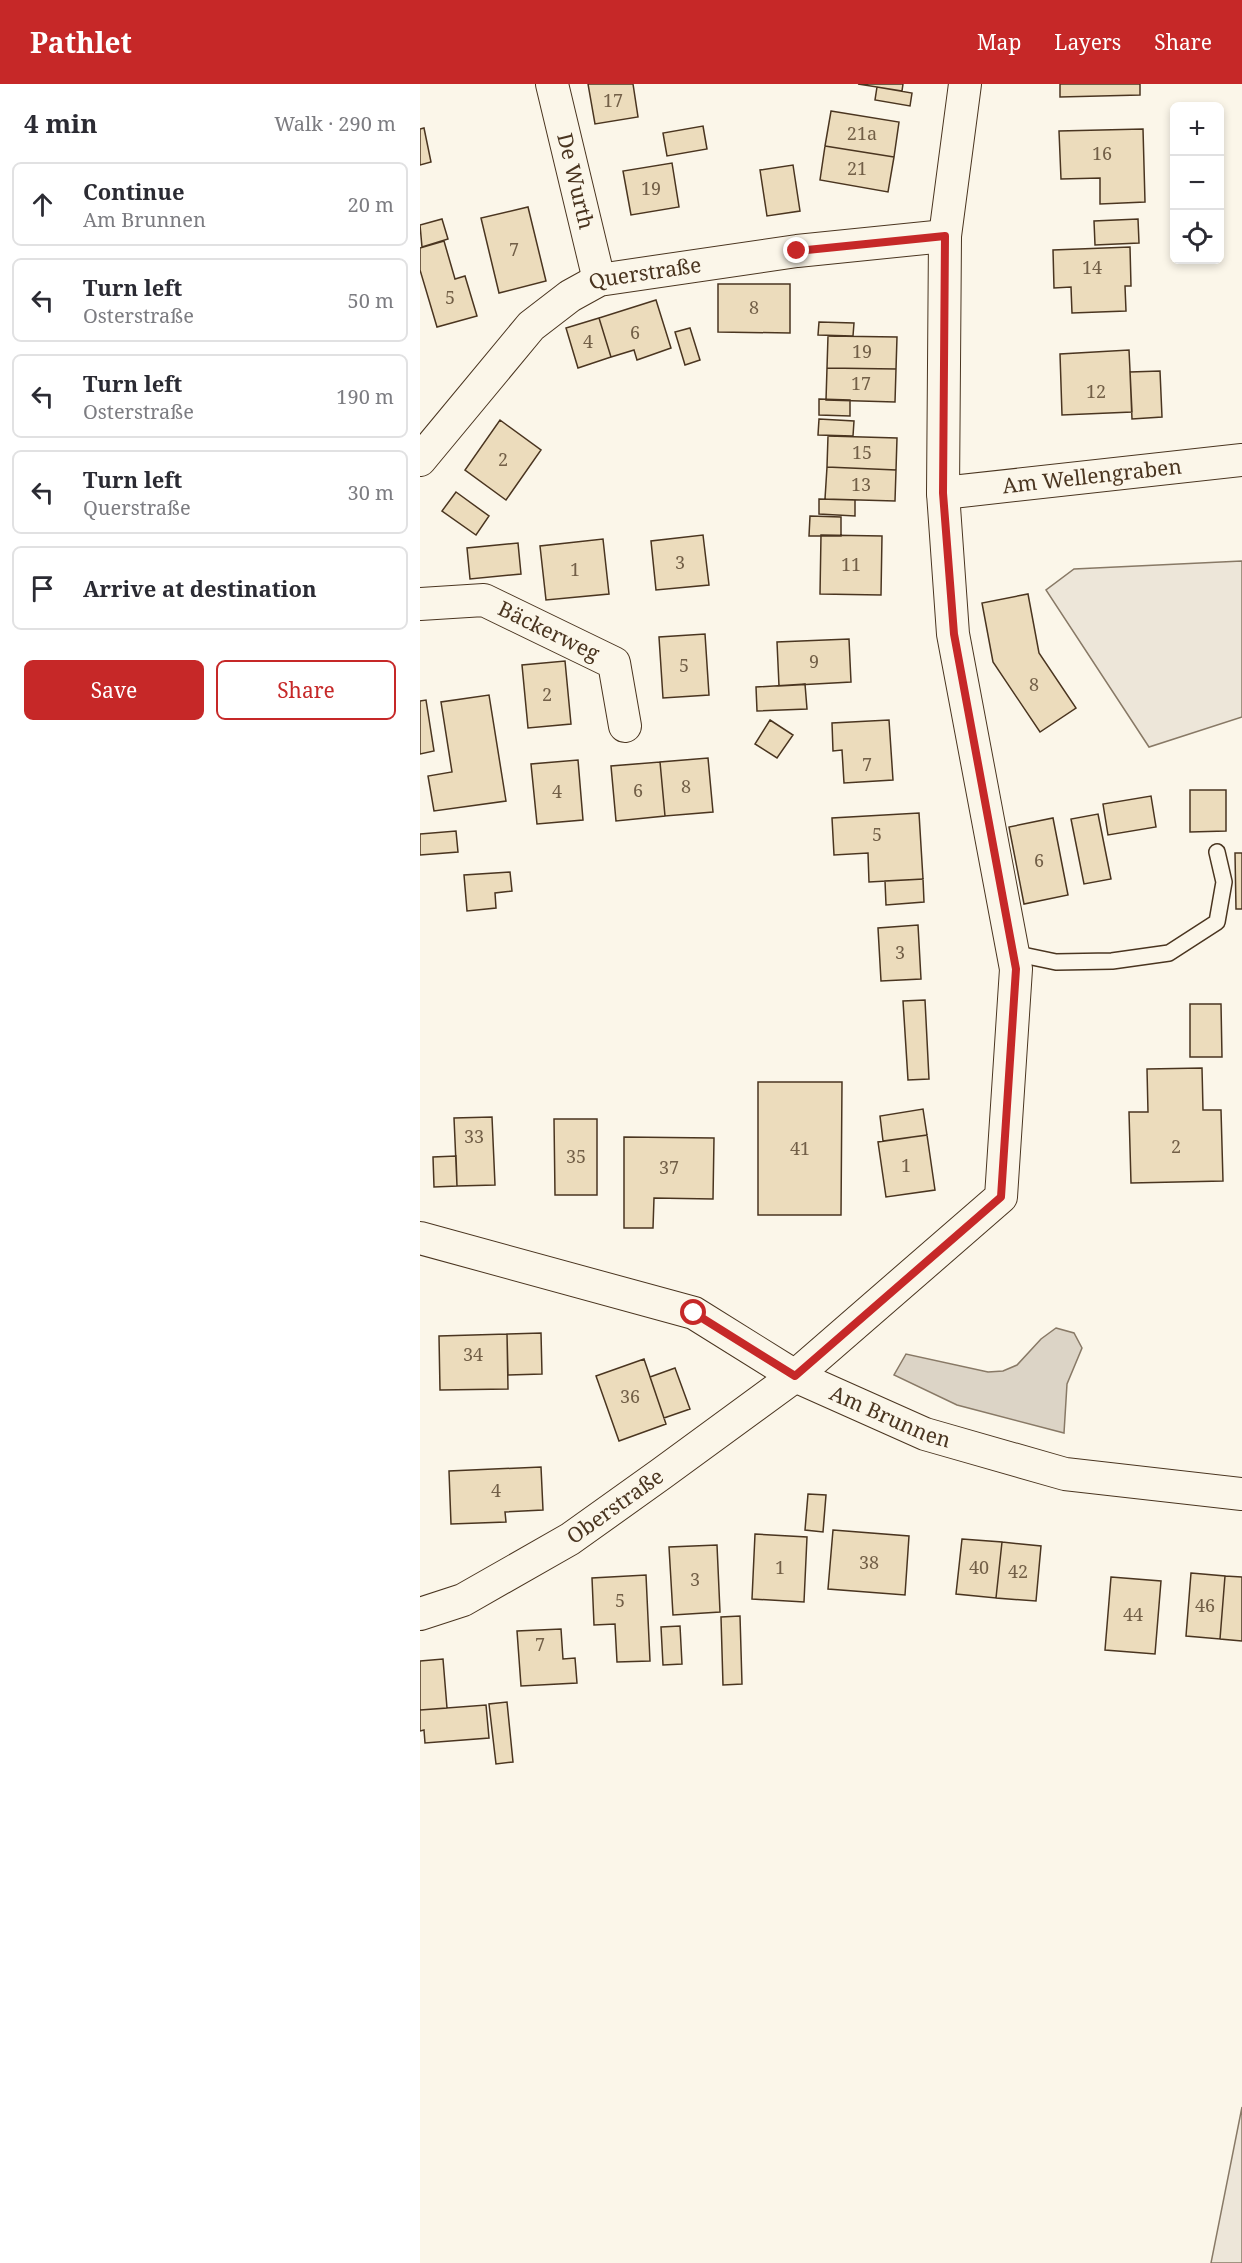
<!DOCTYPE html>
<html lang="en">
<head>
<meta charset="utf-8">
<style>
	:root { --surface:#fff; --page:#f2f2f3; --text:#2b2b33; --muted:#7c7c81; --line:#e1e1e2; --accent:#c62828 }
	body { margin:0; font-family:"Noto Serif",serif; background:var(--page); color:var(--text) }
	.controls { position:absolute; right:18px; top:18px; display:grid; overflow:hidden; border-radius:9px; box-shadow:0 3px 9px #0003 }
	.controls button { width:54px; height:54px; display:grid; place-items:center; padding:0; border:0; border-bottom:2px solid var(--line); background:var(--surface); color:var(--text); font:30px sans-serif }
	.stop { position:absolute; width:18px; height:18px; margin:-14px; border:4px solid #c62828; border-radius:50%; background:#fff }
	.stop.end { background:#c62828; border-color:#fff; box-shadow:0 2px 6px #0008 }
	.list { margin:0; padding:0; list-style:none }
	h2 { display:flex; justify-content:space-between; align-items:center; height:78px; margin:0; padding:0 24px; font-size:26px }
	h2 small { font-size:20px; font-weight:400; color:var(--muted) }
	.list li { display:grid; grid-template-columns:39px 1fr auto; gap:18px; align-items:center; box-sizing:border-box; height:84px; margin:0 12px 12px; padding:0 12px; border:2px solid var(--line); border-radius:9px }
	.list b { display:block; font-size:22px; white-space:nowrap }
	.list p { margin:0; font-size:20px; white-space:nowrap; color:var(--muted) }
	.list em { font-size:20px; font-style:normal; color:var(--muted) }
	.actions { display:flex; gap:12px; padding:18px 24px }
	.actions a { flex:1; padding:14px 0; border:2px solid var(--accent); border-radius:9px; text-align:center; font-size:21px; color:var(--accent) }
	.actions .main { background:var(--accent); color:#fff }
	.icon { flex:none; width:33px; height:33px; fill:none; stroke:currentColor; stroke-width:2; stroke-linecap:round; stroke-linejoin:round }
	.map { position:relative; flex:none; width:822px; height:2179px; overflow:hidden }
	header { display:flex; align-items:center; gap:36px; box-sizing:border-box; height:84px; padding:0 30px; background:var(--accent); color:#fff }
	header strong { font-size:28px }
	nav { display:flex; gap:33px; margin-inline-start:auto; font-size:21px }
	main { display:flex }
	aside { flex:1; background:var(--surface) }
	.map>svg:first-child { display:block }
	.green { fill:#ede6d9; stroke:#887966; stroke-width:1.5 }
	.water { fill:#dcd4c6; stroke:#887966; stroke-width:1.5 }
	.building { fill:#ecdcbc; stroke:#4a3520; stroke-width:1.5 }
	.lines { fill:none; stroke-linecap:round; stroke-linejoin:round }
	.lane-casing { stroke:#4a3520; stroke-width:18 }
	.street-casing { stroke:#4a3520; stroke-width:34 }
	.lane { stroke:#fbf6e9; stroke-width:15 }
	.street { stroke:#fbf6e9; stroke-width:32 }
	.route { stroke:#c62828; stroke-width:8 }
	.labels { text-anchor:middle; stroke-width:4.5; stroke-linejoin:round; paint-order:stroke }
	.number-label { font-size:18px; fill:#725f47 }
	.street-label { font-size:21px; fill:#4a3520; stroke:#fbf6e9 }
</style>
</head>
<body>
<header>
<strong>Pathlet</strong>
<nav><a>Map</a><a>Layers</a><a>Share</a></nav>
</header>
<main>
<aside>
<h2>4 min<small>Walk · 290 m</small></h2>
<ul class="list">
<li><svg class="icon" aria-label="ahead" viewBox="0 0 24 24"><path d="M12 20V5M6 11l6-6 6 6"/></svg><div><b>Continue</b><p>Am Brunnen</p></div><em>20 m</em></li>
<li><svg class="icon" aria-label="left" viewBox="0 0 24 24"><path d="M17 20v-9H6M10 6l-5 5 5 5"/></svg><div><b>Turn left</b><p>Osterstraße</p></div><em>50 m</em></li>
<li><svg class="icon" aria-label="left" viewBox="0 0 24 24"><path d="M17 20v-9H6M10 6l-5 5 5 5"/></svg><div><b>Turn left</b><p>Osterstraße</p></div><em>190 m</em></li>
<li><svg class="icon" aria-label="left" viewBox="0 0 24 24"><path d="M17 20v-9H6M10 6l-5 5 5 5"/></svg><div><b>Turn left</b><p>Querstraße</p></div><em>30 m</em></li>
<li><svg class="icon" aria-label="arrive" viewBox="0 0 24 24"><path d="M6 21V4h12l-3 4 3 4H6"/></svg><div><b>Arrive at destination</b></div></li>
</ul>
<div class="actions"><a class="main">Save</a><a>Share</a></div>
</aside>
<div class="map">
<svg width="822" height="2179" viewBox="0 0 822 2179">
	<rect width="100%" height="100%" fill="#fbf6e9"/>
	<path class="green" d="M822,477V633L729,663L626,506L654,485Z
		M822,2023V2179H791Z"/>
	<path class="water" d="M636,1244L654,1249L662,1264L647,1300L644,1349L537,1321L474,1291L486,1270L568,1288L583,1287L597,1281L621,1255Z"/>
	<path class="building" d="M168,0H213L218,33L175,40Z
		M438,0H483L482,7Z
		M640,0H720V11L640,13Z
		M457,3L492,9L490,22L455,16Z
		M411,27L479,38L474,73L405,62Z
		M283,42L287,65L247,72L243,49Z
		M4,44L11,78L0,81V45Z
		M723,45L725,118L680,120V94L641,95L639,47Z
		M405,62L474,73L468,108L400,96Z
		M252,79L259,123L211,131L203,87Z
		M373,81L380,127L347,132L340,86Z
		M108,123L126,197L79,209L61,134Z
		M22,135L28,155L2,163L0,141Z
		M718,135L719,159L675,161L674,137Z
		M24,157L35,195L45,192L57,232L17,243L0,186V164Z
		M710,163L711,202H705L706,227L652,229L651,203L634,204L633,166Z
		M298,200H370V249L298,248Z
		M236,216L251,264L217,276L214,266L191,273L179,234Z
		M179,234L191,273L158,284L146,244Z
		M399,238L434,239L433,252L398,251Z
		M270,244L280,276L265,281L255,248Z
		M408,252L477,253L476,285L407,284Z
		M709,266L712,328L642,331L640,270Z
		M407,284L476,285L475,318L406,316Z
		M740,287L742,333L712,335L710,288Z
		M399,315L430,316V332L399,331Z
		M399,335L434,337L433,352L398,351Z
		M80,336L121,366L86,416L45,386Z
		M408,352L477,354L476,386L407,383Z
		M407,383L476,386L475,417L405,415Z
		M36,408L69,432L56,451L22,427Z
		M399,415L435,416V432L399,430Z
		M390,432L421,433V452H389Z
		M283,451L289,501L236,506L231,457Z
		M401,451L462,452L461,511L400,510Z
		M183,455L189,510L126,516L120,462Z
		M98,459L101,490L50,495L47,464Z
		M608,510L619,569L656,624L620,648L573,578L562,519Z
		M285,550L289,611L243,614L239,553Z
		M429,555L431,598L359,602L357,558Z
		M145,577L151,640L108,644L102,581Z
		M385,600L387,625L337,627L336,603Z
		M69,611L86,717L14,727L8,692L32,688L21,618Z
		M6,616L14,667L0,670V617Z
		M350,636L373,651L357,674L335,660Z
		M469,636L473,696L424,699L422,666L413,667L412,639Z
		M288,674L293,728L245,732L240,678Z
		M158,676L163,736L117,740L111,680Z
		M240,678L245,732L196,737L191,682Z
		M770,706H806V747L770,748Z
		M731,712L736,743L688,751L683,720Z
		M499,729L503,795L449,798L448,769L414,771L412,734Z
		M678,730L691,795L664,800L651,735Z
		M633,734L648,811L604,820L589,743Z
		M36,747L38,768L0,771V750Z
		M815,769H822V825H816Z
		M90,788L92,807L75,809L76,824L47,827L44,791Z
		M503,795L504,818L466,821L465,797Z
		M498,841L501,895L461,897L458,844Z
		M505,916L509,995L488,996L483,917Z
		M770,920H801L802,973H770Z
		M782,984L783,1026H801L803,1097L711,1099L709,1028H728L727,985Z
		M338,998H422L421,1131H338Z
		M503,1025L507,1051L463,1057L460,1032Z
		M72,1033L75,1101L37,1102L34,1034Z
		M134,1035H177V1111H135Z
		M507,1051L515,1106L466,1113L458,1058Z
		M204,1053L294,1054L293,1115L234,1114L233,1144H204Z
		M36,1072L37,1102L14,1103L13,1073Z
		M121,1249L122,1290L88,1291L87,1250Z
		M87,1250L88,1305L20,1306L19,1252Z
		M224,1275L246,1340L199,1357L176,1292Z
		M255,1284L270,1325L244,1334L230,1293Z
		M121,1383L123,1426L85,1428L86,1438L31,1440L29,1387Z
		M388,1410L406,1411L403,1448L385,1446Z
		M413,1446L489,1452L485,1511L408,1505Z
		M335,1450L387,1453L384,1518L332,1515Z
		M542,1455L582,1458L576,1514L536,1510Z
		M582,1458L621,1462L616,1517L576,1514Z
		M297,1461L300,1528L253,1531L249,1463Z
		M771,1489L805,1492L800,1555L766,1552Z
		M226,1491L230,1577L197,1578L195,1540L174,1541L172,1494Z
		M805,1492L822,1493V1557L800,1555Z
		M691,1493L741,1497L735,1570L685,1566Z
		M320,1532L322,1600L303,1601L301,1533Z
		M260,1542L262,1580L243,1581L241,1543Z
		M141,1545L143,1575L155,1574L157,1599L101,1602L97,1547Z
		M23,1575L27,1624L0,1626V1577Z
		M87,1618L93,1678L76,1680L69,1620Z
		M66,1621L69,1654L5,1659L4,1646L0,1647V1626Z"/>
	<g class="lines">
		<g class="lane-casing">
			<path id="lane" d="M593,869L636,878L692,877L749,869L797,838L804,798L797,768"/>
		</g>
		<g class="street-casing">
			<g id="street">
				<path id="s1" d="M132,0L179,196"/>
				<path id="s2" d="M0,376L111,242L150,212L179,196L377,167L525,152"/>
				<path id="s3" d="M523,409L822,376"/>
				<path id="s4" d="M0,520L64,516L194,579L205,642"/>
				<path id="s5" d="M0,1154L274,1229L375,1292L505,1350L645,1390L822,1410"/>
				<path id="s6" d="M0,1530L43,1516L150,1455L241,1390L375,1292L581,1113L596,885L533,550L523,409L525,152L545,0"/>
			</g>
		</g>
		<use href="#lane" class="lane"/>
		<use href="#street" class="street"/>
	</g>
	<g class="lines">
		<path class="route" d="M274,1229L375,1292L581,1113L596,885L534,550L523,409L525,152L377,167"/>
	</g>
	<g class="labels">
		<g class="number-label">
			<text x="193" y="23">17</text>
			<text x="442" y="56">21a</text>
			<text x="682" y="76">16</text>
			<text x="437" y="91">21</text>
			<text x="231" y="111">19</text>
			<text x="94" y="172">7</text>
			<text x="672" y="190">14</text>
			<text x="30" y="220">5</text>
			<text x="334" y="230">8</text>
			<text x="215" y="255">6</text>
			<text x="168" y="264">4</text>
			<text x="442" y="274">19</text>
			<text x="441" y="306">17</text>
			<text x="676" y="314">12</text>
			<text x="442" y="375">15</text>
			<text x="83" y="382">2</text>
			<text x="441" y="407">13</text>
			<text x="260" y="485">3</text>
			<text x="431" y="487">11</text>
			<text x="155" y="492">1</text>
			<text x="394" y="584">9</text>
			<text x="264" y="588">5</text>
			<text x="614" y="607">8</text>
			<text x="127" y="617">2</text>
			<text x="447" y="687">7</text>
			<text x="266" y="709">8</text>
			<text x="218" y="713">6</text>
			<text x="137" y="714">4</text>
			<text x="457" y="757">5</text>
			<text x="619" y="783">6</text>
			<text x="480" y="875">3</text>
			<text x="54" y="1059">33</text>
			<text x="756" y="1069">2</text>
			<text x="380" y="1071">41</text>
			<text x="156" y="1079">35</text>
			<text x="486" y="1088">1</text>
			<text x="249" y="1090">37</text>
			<text x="53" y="1277">34</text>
			<text x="210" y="1319">36</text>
			<text x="76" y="1413">4</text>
			<text x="449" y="1485">38</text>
			<text x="360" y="1490">1</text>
			<text x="559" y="1490">40</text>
			<text x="598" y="1494">42</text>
			<text x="275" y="1502">3</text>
			<text x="200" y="1523">5</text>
			<text x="785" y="1528">46</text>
			<text x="713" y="1537">44</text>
			<text x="120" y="1567">7</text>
		</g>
		<g class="street-label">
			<text dy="7" stroke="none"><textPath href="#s1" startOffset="100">De Wurth</textPath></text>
			<text dy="7" stroke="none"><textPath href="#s2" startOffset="303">Querstraße</textPath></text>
			<text dy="7" stroke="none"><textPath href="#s3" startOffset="150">Am Wellengraben</textPath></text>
			<text dy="7" stroke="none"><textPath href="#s4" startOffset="136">Bäckerweg</textPath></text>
			<text dy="7" stroke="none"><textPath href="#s5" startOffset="507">Am Brunnen</textPath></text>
			<text dy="7" stroke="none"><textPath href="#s6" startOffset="224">Oberstraße</textPath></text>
		</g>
	</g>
</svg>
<div class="controls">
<button>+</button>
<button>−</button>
<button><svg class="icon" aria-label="locate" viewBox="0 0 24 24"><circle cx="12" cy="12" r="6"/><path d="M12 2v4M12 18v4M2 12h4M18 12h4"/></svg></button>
</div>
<div class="stop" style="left:274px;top:1229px"></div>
<div class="stop end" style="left:377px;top:167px"></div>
</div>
</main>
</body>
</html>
